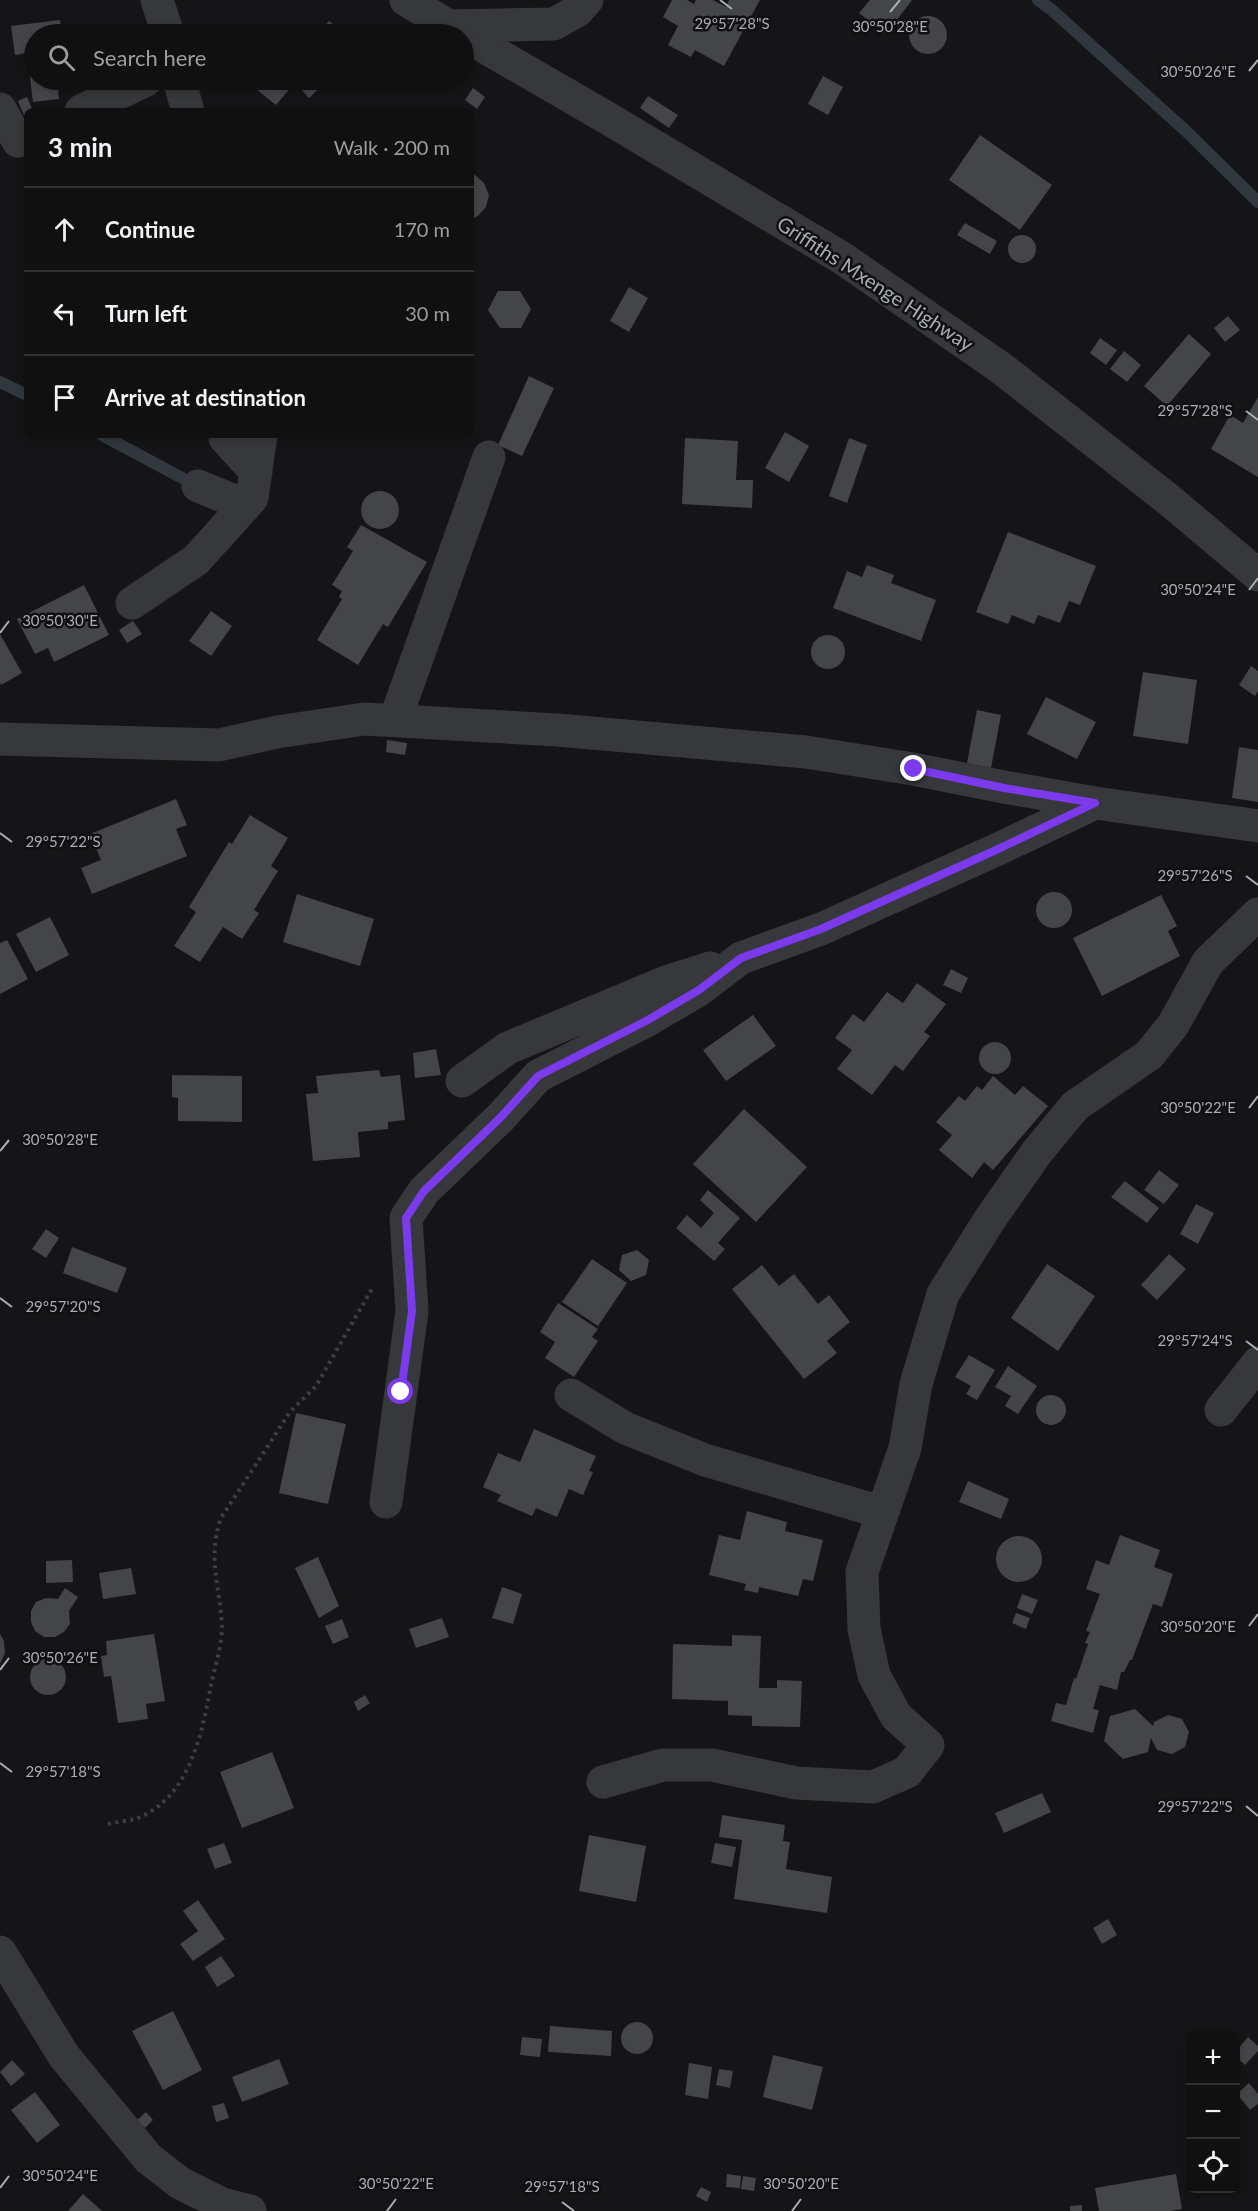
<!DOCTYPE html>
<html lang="en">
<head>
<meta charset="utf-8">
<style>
	:root { --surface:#101011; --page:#19191a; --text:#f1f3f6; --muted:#9c9d9f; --line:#303031 }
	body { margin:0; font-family:Lato,sans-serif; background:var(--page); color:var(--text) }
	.controls { position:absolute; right:18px; bottom:18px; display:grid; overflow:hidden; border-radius:9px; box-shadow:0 3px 9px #0003 }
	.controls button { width:54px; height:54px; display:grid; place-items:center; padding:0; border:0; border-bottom:2px solid var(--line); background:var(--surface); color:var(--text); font:30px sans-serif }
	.stop { position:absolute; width:18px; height:18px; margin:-14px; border:4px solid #7c3aed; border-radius:50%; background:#fff }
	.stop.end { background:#7c3aed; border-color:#fff; box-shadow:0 2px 6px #0008 }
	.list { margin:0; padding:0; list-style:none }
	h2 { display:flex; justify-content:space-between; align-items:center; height:78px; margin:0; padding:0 24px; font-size:26px }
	h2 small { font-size:20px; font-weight:400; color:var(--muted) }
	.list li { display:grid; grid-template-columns:39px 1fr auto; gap:18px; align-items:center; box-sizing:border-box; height:84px; padding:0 24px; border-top:2px solid var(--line) }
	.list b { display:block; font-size:22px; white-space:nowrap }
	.list em { font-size:20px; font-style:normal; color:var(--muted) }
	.icon { flex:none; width:33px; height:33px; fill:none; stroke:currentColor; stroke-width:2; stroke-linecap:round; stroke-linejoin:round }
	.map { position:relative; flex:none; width:1258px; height:2211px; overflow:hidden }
	.search { position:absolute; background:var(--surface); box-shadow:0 3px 9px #0003; left:24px; top:24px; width:450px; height:66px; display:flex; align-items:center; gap:15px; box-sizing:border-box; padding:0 21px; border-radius:33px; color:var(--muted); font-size:22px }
	.panel { position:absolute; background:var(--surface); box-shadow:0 3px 9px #0003; left:24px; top:108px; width:450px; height:330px; border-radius:9px }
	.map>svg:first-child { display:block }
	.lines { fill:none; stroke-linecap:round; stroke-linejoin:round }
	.stream { stroke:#30383e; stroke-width:12 }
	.building { fill:#444549 }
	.path { stroke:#3d3f42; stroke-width:4; stroke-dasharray:3 4.5; stroke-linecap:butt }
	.minor { stroke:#37383b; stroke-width:33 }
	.route { stroke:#7c3aed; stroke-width:8 }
	.ticks { fill:none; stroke:#a9adb5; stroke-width:2 }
	.labels { text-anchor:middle; stroke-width:5; stroke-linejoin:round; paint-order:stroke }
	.street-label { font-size:20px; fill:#a9adb5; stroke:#101012 }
	.ticks-label { font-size:15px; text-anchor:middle; fill:#a9adb5; stroke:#101012; stroke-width:5; stroke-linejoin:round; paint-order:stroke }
</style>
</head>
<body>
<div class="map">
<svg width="1258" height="2211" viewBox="0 0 1258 2211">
	<rect width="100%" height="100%" fill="#151517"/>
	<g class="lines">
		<path class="stream" d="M1038,0L1052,10L1187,132L1258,202
			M0,382L27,395
			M102,435L197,486"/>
	</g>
	<path class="building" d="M672,0H687L694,4L696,0H713L726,7L729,0H760L724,66L695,50L691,57L668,45L678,26L663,17Z
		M870,0H912L886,34L859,13Z
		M909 35a19 19 0 1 1 38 0a19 19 0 1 1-38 0Z
		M60,20L62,34H34V80H57L59,99L33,102L27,53L15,55L11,26Z
		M329,21L346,34H318Z
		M823,76L843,87L828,115L808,104Z
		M247,80H297L276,105L246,81Z
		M303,80H322L325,83L309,98L297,85Z
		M473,88L485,97L477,109L465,100Z
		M648,96L678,115L669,128L640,108Z
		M27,97L33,111H27V117L25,118L18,101Z
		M980,135L1052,185L1020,230L949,180Z
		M471,174L475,175L484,183L489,195L486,207L478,216L471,219Z
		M965,223L997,241L990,254L957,235Z
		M1008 249a14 14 0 1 1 28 0a14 14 0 1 1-28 0Z
		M629,287L648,298L629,332L610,321Z
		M498,291H520L531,309L521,328H500L488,310Z
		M1228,316L1240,330L1225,342L1214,328Z
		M1189,334L1211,354L1167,406L1144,386Z
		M1100,338L1117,350L1106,365L1090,353Z
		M1124,351L1141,365L1127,382L1110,369Z
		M529,376L554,388L522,456L498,445Z
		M1258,397V477L1211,449L1230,415L1243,423Z
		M785,432L809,446L789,482L765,468Z
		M685,438L738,441L736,480H753L752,508L682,504Z
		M849,438L867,445L847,503L829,496Z
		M361 510a19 19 0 1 1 38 0a19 19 0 1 1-38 0Z
		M361,525L427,562L388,627L383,624L358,665L317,640L342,599L339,597L342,591L332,585L353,551L347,547Z
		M1008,532L1096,566L1080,605L1069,601L1060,623L1038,615L1034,624L1012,615L1008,624L976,612Z
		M867,565L894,575L891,583L936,600L921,641L833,608L847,571L862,577Z
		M84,585L109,635L54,662L48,648L35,654L17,619Z
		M211,611L232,626L211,656L189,641Z
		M133,621L142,634L127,643L119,630Z
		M0,634L22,673L1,685L0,683Z
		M811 652a17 17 0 1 1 34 0a17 17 0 1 1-34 0Z
		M1251,666L1258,671V691L1255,696L1239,685Z
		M1143,672L1197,680L1188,744L1133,736Z
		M1046,697L1096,722L1077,759L1027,734Z
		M977,710L1001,715L991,768L967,763Z
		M387,740L407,743L405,755L386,752Z
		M1239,747L1258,750V802L1232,798Z
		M176,799L187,825L176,829L187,856L92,894L81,868L101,860L90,834Z
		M250,815L288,838L271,866L278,871L254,910L259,913L242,939L223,927L200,962L174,946L196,912L189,907L229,842L232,844Z
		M1036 910a18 18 0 1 1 36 0a18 18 0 1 1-36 0Z
		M297,894L374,919L360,966L283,942Z
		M1161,895L1177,926L1168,931L1180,956L1102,996L1073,938Z
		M50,917L69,955L36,972L16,934Z
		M7,940L28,979L0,994V943Z
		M951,969L968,978L961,993L943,985Z
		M917,983L946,1004L924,1032L930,1036L903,1071L895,1065L872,1095L837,1069L852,1050L835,1038L853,1014L864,1022L887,992L903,1003Z
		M753,1015L776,1046L726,1081L703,1050Z
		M979 1058a16 16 0 1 1 32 0a16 16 0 1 1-32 0Z
		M436,1049L441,1075L415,1078L413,1053Z
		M379,1070L381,1077L400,1075L405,1120L388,1122V1129L358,1132L360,1157L313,1161L306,1094L318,1093L316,1076Z
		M172,1075L242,1076V1122L178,1121V1098L172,1097Z
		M993,1076L1015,1095L1023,1086L1048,1106L993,1170L984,1162L972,1178L939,1150L952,1135L936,1122L959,1096L965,1101L977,1086L982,1090Z
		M744,1109L807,1167L756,1222L693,1164Z
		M1159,1170L1179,1185L1164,1204L1144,1190Z
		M1125,1181L1159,1208L1147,1223L1111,1197Z
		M708,1190L740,1218L718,1243L725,1249L714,1261L676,1228L687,1215L701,1228L714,1213L700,1200Z
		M1196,1204L1214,1213L1198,1244L1180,1234Z
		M46,1229L59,1238L46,1258L32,1249Z
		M72,1247L127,1268L117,1293L63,1273Z
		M637,1250L649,1260L646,1275L631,1281L619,1270L622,1255Z
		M1169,1254L1186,1269L1157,1300L1141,1285Z
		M592,1259L627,1283L598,1326L562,1302Z
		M1047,1264L1095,1296L1058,1351L1011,1318Z
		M762,1265L779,1286L794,1274L818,1304L829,1295L850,1322L827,1341L837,1353L804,1379L732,1289Z
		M558,1303L598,1329L592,1337L598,1341L574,1377L545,1358L555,1342L540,1332Z
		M969,1355L995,1370L977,1400L966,1394L971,1386L955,1377Z
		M1008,1366L1037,1386L1018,1414L1005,1406L1011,1396L995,1387Z
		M1036 1410a15 15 0 1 1 30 0a15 15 0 1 1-30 0Z
		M296,1413L346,1424L328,1504L279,1493Z
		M534,1429L596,1456L589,1471L593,1472L583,1495L569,1489L557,1517L536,1508L532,1516L497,1501L501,1495L483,1487L498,1453L520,1462Z
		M968,1481L1009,1499L1001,1519L959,1502Z
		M747,1511L787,1522L785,1531L823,1540L813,1581L803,1579L798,1596L759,1587L758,1593L744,1590L746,1584L709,1575L719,1535L740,1540Z
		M1120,1535L1160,1550L1154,1567L1173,1574L1162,1607L1153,1604L1132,1660H1130L1124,1672H1121L1117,1690L1100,1685L1093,1709L1099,1710L1093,1733L1051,1721L1056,1703L1066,1705L1074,1678L1076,1679L1088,1644L1085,1643L1090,1632L1086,1631L1100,1594L1086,1589L1096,1560L1109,1565Z
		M996 1559a23 23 0 1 1 46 0a23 23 0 1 1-46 0Z
		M318,1557L339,1606L319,1618L295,1568Z
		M72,1560L73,1582L46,1583V1561Z
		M131,1568L136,1594L103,1599L99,1573Z
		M502,1587L522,1594L513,1624L492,1618Z
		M65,1588L78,1597L69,1611L70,1624L64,1632L55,1637H44L35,1631L31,1622V1611L36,1602L46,1598L58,1599Z
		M1022,1594L1038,1600L1032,1614L1017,1608Z
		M1016,1613L1030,1618L1026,1629L1012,1623Z
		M442,1618L449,1637L416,1648L409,1629Z
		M342,1619L349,1637L333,1644L325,1626Z
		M0,1634L4,1641L5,1653L0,1664Z
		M154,1634L165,1701L146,1704L148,1719L118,1723L111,1676L104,1677L101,1656L107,1655L106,1641Z
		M732,1635L761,1636L759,1688H777V1680L802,1681L800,1727L752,1726V1716L728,1715V1701L672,1699L673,1644L732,1646Z
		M30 1677a18 18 0 1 1 36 0a18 18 0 1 1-36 0Z
		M365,1695L370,1703L358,1711L354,1702Z
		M1135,1709L1153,1726L1154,1722L1168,1715L1182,1719L1189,1732L1185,1747L1172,1754L1157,1750L1151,1738L1148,1752L1123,1759L1104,1741L1110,1716Z
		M272,1752L294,1808L242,1828L220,1772Z
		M1042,1793L1051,1812L1004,1833L995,1813Z
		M722,1815L785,1825L783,1841L790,1842L786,1869L832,1877L827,1913L734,1899L742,1840L719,1837Z
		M589,1835L646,1846L636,1902L579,1891Z
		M224,1843L232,1863L215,1869L207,1849Z
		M715,1843L736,1847L732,1867L711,1863Z
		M198,1900L225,1939L193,1961L180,1944L198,1931L183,1911Z
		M1108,1919L1117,1935L1102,1944L1093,1928Z
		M221,1956L235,1976L217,1987L205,1967Z
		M173,2011L202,2070L163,2090L132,2031Z
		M621 2038a16 16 0 1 1 32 0a16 16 0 1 1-32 0Z
		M550,2026L612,2031L611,2056L548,2052Z
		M522,2037L542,2039L540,2057L520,2055Z
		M1248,2037L1258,2046V2051L1245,2065L1236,2057V2051Z
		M773,2055L823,2067L812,2110L763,2097Z
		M279,2059L289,2084L242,2102L232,2077Z
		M12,2060L25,2074L11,2086L0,2072Z
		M689,2063L712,2067L708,2099L685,2095Z
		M719,2069L733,2071L730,2088L716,2085Z
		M1249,2083L1258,2094V2104L1250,2110L1237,2094Z
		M35,2092L60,2125L37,2143L11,2110Z
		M224,2103L229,2118L216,2122L212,2106Z
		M146,2112L153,2120L145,2128L137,2120Z
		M727,2174L741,2176L740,2188L726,2187Z
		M1176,2174L1182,2209L1170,2211H1099L1095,2188Z
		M743,2176L756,2178L754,2191L741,2189Z
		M701,2187L711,2192L707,2202L696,2196Z
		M83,2194L102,2211H68Z
		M1082,2205V2211H1070V2206Z"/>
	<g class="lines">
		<path class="path" d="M108,1824C117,1822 127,1821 135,1819C189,1800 202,1734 211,1685C215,1667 222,1645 222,1627C220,1586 207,1558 221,1518L290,1412L316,1386L373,1287"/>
		<path class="minor" d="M157,0L168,34
			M406,0L462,34
			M449,26L554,24L577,11L587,0
			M464,35L609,119L842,258L1001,368L1169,500L1258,575
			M179,80L188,111
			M0,109L18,141
			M81,111L146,80
			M225,435V438L256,472
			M198,486L245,505
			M132,603L196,560L252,498L261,435
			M395,720L489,457
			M0,739L219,745L277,732L364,719L558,730L806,752L913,769L1004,787L1095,803L1258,826
			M462,1081L508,1048L666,982L710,968
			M571,1395L625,1428L705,1460L881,1512
			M1221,1410L1258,1363
			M386,1502L412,1311L406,1218L424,1191L501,1117L538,1076L646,1021L699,990L741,958L821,929L996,850L1095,803
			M603,1782L663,1765H712L796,1783L873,1787L907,1772L928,1745L896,1716L874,1675L864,1629L862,1572L905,1448L916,1384L943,1294L990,1219L1037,1152L1075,1106L1149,1055L1173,1025L1208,962L1258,914
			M0,1952L64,2056L148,2158L180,2183L222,2204L250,2211"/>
	</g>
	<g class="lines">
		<path class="route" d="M401,1392L412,1311L406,1218L424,1191L501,1117L538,1076L646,1021L699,990L741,958L821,929L996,850L1095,803L1004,788L914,769"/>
	</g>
	<path class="ticks" d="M720,0L732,9M890,12L900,0M1249,71L1258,60M1246,411L1258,420M1249,590L1258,578M0,633L9,621M0,833L12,842M1246,876L1258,885M1249,1108L1258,1096M0,1151L9,1140M0,1298L12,1307M1246,1341L1258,1350M1249,1626L1258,1614M0,1670L9,1658M0,1763L12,1772M1246,1806L1258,1816M0,2188L9,2176M562,2202L574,2211M387,2211L396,2199M792,2211L801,2199"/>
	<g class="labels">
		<g class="street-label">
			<text transform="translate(875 284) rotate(33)" y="7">Griffiths Mxenge Highway</text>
		</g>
	</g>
	<g class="ticks-label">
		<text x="732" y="29">29°57'28"S</text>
		<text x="890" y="32">30°50'28"E</text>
		<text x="1198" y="77">30°50'26"E</text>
		<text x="1195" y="416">29°57'28"S</text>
		<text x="1198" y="595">30°50'24"E</text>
		<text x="60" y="626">30°50'30"E</text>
		<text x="63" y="847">29°57'22"S</text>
		<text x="1195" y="881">29°57'26"S</text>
		<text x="1198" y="1113">30°50'22"E</text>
		<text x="60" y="1145">30°50'28"E</text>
		<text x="63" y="1312">29°57'20"S</text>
		<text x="1195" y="1346">29°57'24"S</text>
		<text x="1198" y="1632">30°50'20"E</text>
		<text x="60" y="1663">30°50'26"E</text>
		<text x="63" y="1777">29°57'18"S</text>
		<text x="1195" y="1812">29°57'22"S</text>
		<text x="60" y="2181">30°50'24"E</text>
		<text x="396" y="2189">30°50'22"E</text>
		<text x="801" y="2189">30°50'20"E</text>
		<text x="562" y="2192">29°57'18"S</text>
	</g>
</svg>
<div class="controls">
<button>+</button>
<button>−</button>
<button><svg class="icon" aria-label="locate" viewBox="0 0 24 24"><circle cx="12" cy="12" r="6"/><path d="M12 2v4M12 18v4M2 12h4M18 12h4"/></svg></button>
</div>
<div class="stop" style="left:401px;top:1392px"></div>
<div class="stop end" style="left:914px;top:769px"></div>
<div class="search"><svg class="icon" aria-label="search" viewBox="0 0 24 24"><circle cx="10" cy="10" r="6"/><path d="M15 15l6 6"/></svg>Search here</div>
<section class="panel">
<h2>3 min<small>Walk · 200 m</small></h2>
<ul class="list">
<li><svg class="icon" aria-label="ahead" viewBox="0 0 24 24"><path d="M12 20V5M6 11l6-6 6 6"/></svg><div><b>Continue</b></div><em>170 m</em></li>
<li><svg class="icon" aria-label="left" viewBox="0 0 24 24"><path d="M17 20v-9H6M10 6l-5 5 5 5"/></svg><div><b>Turn left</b></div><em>30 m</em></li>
<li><svg class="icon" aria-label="arrive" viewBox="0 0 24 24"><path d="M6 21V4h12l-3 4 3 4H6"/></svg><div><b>Arrive at destination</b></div></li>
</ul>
</section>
</div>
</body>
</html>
